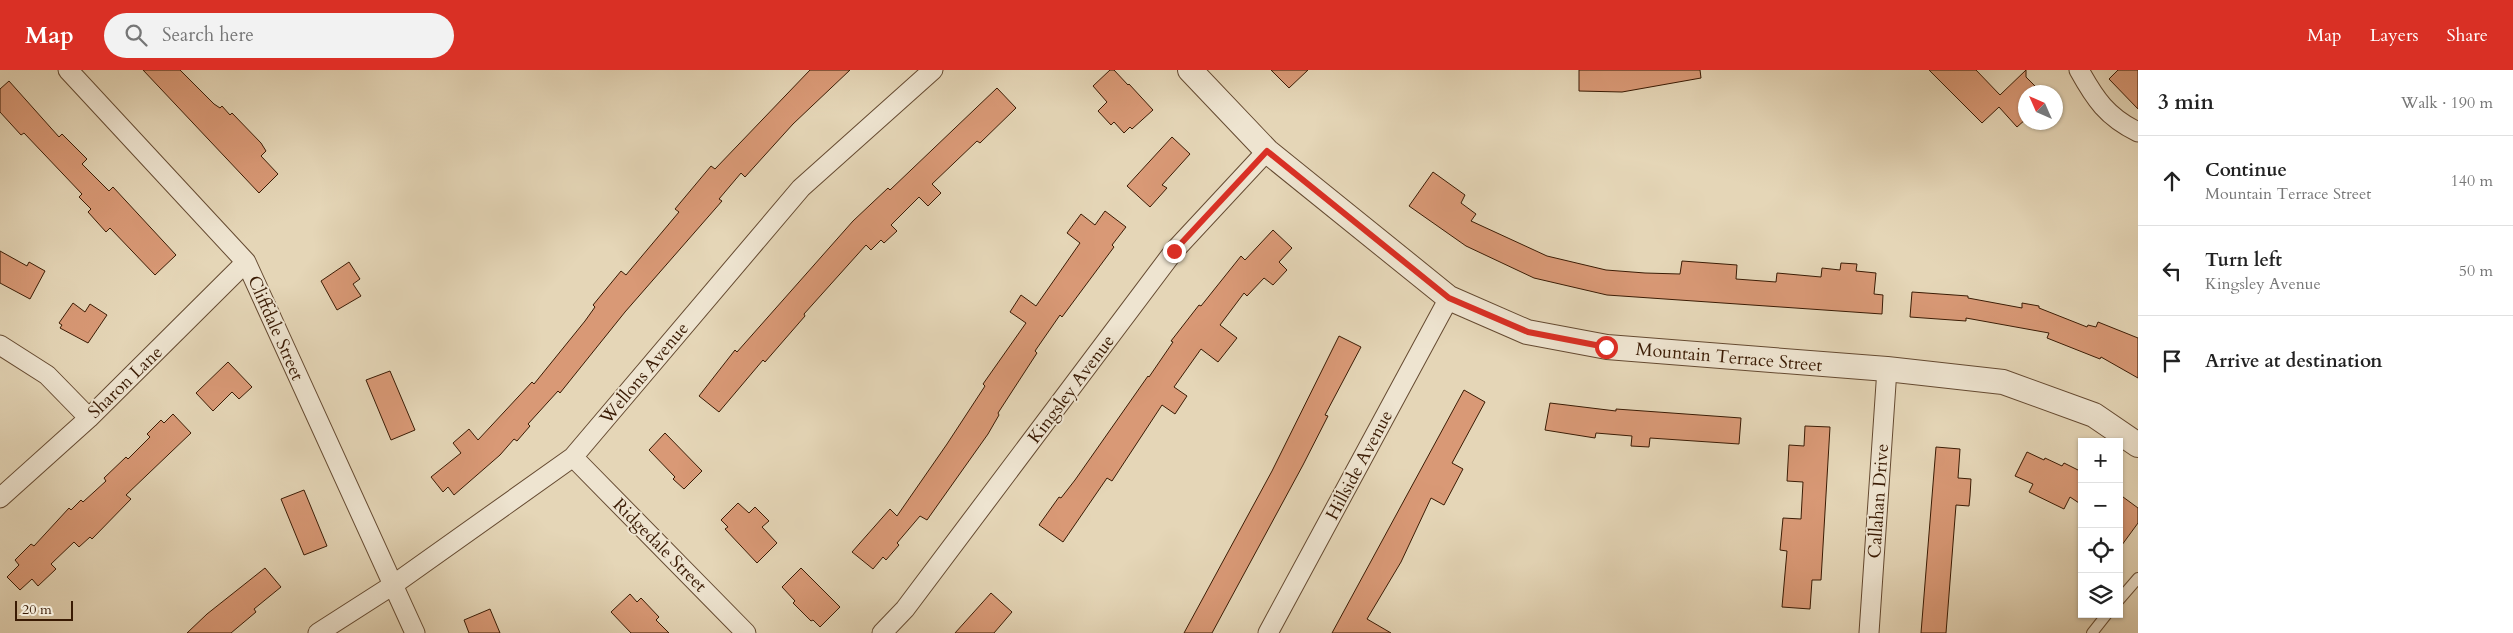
<!DOCTYPE html>
<html lang="en">
<head>
<meta charset="utf-8">
<style>
	:root { --surface:#fff; --page:#f2f2f2; --text:#222; --muted:#767676; --line:#e0e0e0; --accent:#d93025 }
	body { margin:0; font-family:Cardo,serif; background:var(--page); color:var(--text) }
	.controls { position:absolute; right:15px; bottom:15px; display:grid; overflow:hidden; border-radius:0px; box-shadow:0 1px 4px #0004 }
	.controls button { width:45px; height:45px; display:grid; place-items:center; padding:0; border:0; border-bottom:1px solid var(--line); background:var(--surface); color:var(--text); font:25px sans-serif }
	.compass { position:absolute; left:2018px; top:15px; width:45px; height:45px; border-radius:50%; background:var(--surface); box-shadow:0 1px 4px #0004; rotate:315deg }
	.scale { position:absolute; left:15px; bottom:12px; width:58px; box-sizing:border-box; padding-left:5px; border:2px solid #3a1b04; border-top:0; font-size:14px; line-height:18px; white-space:nowrap; color:#3a1b04; -webkit-text-stroke:4px #eee4d0; paint-order:stroke }
	.stop { position:absolute; width:15px; height:15px; margin:-11px; border:4px solid #d93025; border-radius:50%; background:#fff }
	.stop.end { background:#d93025; border-color:#fff; box-shadow:0 1px 5px #0008 }
	.list { margin:0; padding:0; list-style:none }
	h2 { display:flex; justify-content:space-between; align-items:center; height:65px; margin:0; padding:0 20px; font-size:21px }
	h2 small { font-size:16px; font-weight:400; color:var(--muted) }
	.list li { display:grid; grid-template-columns:32px 1fr auto; gap:15px; align-items:center; box-sizing:border-box; height:90px; padding:0 20px; border-top:1px solid var(--line) }
	.list b { display:block; font-size:19px; white-space:nowrap }
	.list p { margin:0; font-size:16px; white-space:nowrap; color:var(--muted) }
	.list em { font-size:16px; font-style:normal; color:var(--muted) }
	.icon { flex:none; width:28px; height:28px; fill:none; stroke:currentColor; stroke-width:2; stroke-linecap:round; stroke-linejoin:round }
	.map { position:relative; flex:none; width:2138px; height:563px; overflow:hidden }
	header { display:flex; align-items:center; gap:30px; box-sizing:border-box; height:70px; padding:0 25px; background:var(--accent); color:#fff }
	header strong { font-size:24px }
	nav { display:flex; gap:28px; margin-inline-start:auto; font-size:18px }
	.search { width:350px; height:45px; background:var(--page); display:flex; align-items:center; gap:12px; box-sizing:border-box; padding:0 18px; border-radius:28px; color:var(--muted); font-size:19px }
	main { display:flex }
	aside { flex:1; background:var(--surface) }
	.map>svg:first-child { display:block }
	.building { fill:#d99976; stroke:#3a1b04 }
	.lines { fill:none; stroke-linecap:round; stroke-linejoin:round }
	.service-casing { stroke:#654a31; stroke-width:12 }
	.minor-casing { stroke:#654a31; stroke-width:21 }
	.tertiary-casing { stroke:#654a31; stroke-width:26 }
	.service { stroke:#eee4d0; stroke-width:10 }
	.minor { stroke:#eee4d0; stroke-width:19 }
	.tertiary { stroke:#eee4d0; stroke-width:24 }
	.route { stroke:#d93025; stroke-width:6 }
	.labels { text-anchor:middle; stroke-width:4; stroke-linejoin:round; paint-order:stroke }
	.street-label { font-size:18px; fill:#3a1b04; stroke:#eee4d0 }
</style>
</head>
<body>
<header>
<strong>Map</strong>
<div class="search"><svg class="icon" aria-label="search" viewBox="0 0 24 24"><circle cx="10" cy="10" r="6"/><path d="M15 15l6 6"/></svg>Search here</div>
<nav><a>Map</a><a>Layers</a><a>Share</a></nav>
</header>
<main>
<div class="map">
<svg width="2138" height="563" viewBox="0 0 2138 563">
	<rect width="100%" height="100%" fill="#e5d6b7"/>
	<filter id="stains"><feTurbulence type="fractalNoise" baseFrequency=".004" numOctaves="4"/><feColorMatrix values="0 0 0 0 .2 0 0 0 0 .09 0 0 0 0 .02 0 0 0 .5 -.17"/></filter>
	<radialGradient id="worn" r=".72"><stop offset=".6" stop-color="#630" stop-opacity="0"/><stop offset="1" stop-color="#630" stop-opacity=".3"/></radialGradient>
	<path class="building" d="M143,0H180L214,34L220,38L222,36L230,45L232,43L261,73L266,81L261,86L278,104L259,123Z
		M810,0H850L793,54L745,107L741,103L719,129L722,131L625,242L560,323L558,321L528,354L530,356L517,371L514,369L500,385L454,425L448,417L443,422L431,407L461,383L453,373L469,359L478,370L532,312L534,314L585,251L595,237L593,235L621,201L626,205L679,142L675,139L711,96L715,99Z
		M1110,0H1114L1128,15L1129,14L1153,40L1132,59L1130,57L1124,63L1114,52L1111,55L1098,41L1107,32L1093,16Z
		M1271,0H1308L1289,18Z
		M1579,0H1700L1701,8L1622,22L1579,21Z
		M1929,0H1976L2000,25L2026,0V7L2041,22H2026V49L2017,57L1999,37L1982,53Z
		M2118,0H2138V39L2109,9Z
		M9,11L59,67L62,64L87,89L82,94L109,121L113,117L176,185L155,205L110,158L106,162L88,142L91,139L79,127L82,124L24,63L21,65L0,42V19Z
		M997,18L1016,38L980,73L977,71L932,114L941,123L928,136L919,127L891,155L897,161L884,173L881,170L871,180L866,175L804,244L805,246L765,292L763,290L719,342L699,326L735,280L737,282L853,151L888,118L890,120Z
		M1172,67L1190,84L1162,115L1167,118L1150,137L1127,116Z
		M1433,102L1465,125L1461,133L1476,144L1471,151L1547,186L1606,200L1645,203L1680,204L1682,191L1737,195L1736,209L1776,212L1777,203L1821,207L1822,198L1840,200L1841,193L1857,194L1856,201L1876,203L1874,224L1883,225L1882,244L1607,225L1534,208L1466,176L1409,136Z
		M1105,141L1126,157L1112,175L1114,177L1062,247L1060,245L1035,281L1037,283L998,343L999,345L988,364L927,450L920,446L897,473L899,475L886,490L883,487L873,499L852,482L890,439L897,446L947,374L985,316L983,314L1026,253L1010,242L1021,225L1036,236L1080,173L1067,163L1081,144L1095,155Z
		M1273,160L1292,178L1279,192L1287,200L1273,215L1264,208L1247,226L1244,223L1220,255L1237,268L1218,292L1201,279L1174,317L1187,326L1175,344L1162,335L1112,411L1107,408L1063,472L1039,455L1059,427L1061,428L1075,410L1148,306L1149,307L1173,272L1171,271L1199,235L1201,236L1241,186L1245,190Z
		M0,181L27,196L29,192L45,201L30,229L0,213Z
		M349,192L360,209L353,214L361,226L337,240L321,211Z
		M1912,222L1968,226V228L2022,238V233L2039,236V238L2087,257L2088,255L2096,257L2098,252L2138,268V308L2101,287L2100,289L2047,268L2049,263L1966,248V251L1910,247Z
		M73,233L85,242L90,234L107,245L88,273L60,258L62,255L59,253Z
		M1339,266L1361,277L1325,345L1328,346L1303,395L1212,563H1184L1272,401Z
		M228,292L252,317L239,329L232,322L213,341L196,323Z
		M390,301L415,360L391,370L366,310Z
		M1464,320L1485,332L1452,393L1463,399L1444,435L1431,428L1401,492L1367,549L1391,563H1332Z
		M1550,333L1616,341V339L1741,348L1739,374L1650,368L1649,377L1631,376L1632,366L1596,363L1595,368L1545,360Z
		M173,344L191,363L126,425L131,429L92,469L90,467L79,477L74,472L51,494L56,499L38,516L32,509L20,520L7,507L19,495L15,490L31,474L34,476L69,438L71,440L81,430L83,432L106,411L104,408L126,387L128,389L150,367L147,364L161,350L164,353Z
		M1805,356L1830,357L1821,510H1812L1810,539L1782,537L1787,481L1780,480L1783,448L1801,449L1803,412L1787,411L1789,375L1804,376Z
		M665,363L702,401L684,419L673,409L675,407L649,380Z
		M1936,377L1960,379L1958,408L1971,409L1970,426L1969,436L1956,435L1946,563H1921Z
		M2027,382L2044,390L2045,388L2062,396L2064,393L2082,402V435L2070,427L2064,439L2029,422L2033,414L2015,406Z
		M304,420L327,476L304,485L281,429Z
		M2119,424L2138,438V453L2119,479Z
		M738,433L749,443L755,437L769,451L762,457L777,473L757,493L725,459L728,457L721,450Z
		M265,498L281,517L254,539L256,542L231,563H187L207,544Z
		M801,498L840,537L820,557L813,550L811,551L793,533L795,531L782,517Z
		M991,523L1012,542L994,563H955Z
		M630,524L637,532L641,528L659,547L656,550L669,563H631L611,542Z
		M490,539L500,563H469L464,550Z"/>
	<g class="lines">
		<g class="service-casing">
			<path id="service" d="M2119,530L2138,508
				M2092,563L2107,544"/>
		</g>
		<g class="minor-casing">
			<path id="minor" d="M68,0L246,192L415,563
				M2079,0C2095,29 2107,47 2138,62
				M0,275L47,305L89,348
				M573,387L746,563
				M0,428L89,348L246,192
				M318,563L393,515L573,387L801,118L933,0
				M882,563L905,539L1174,181L1267,81
				M1268,563L1449,228
				M1869,563L1887,299"/>
		</g>
		<g class="tertiary-casing">
			<path id="tertiary" d="M1190,0L1267,81L1449,228L1527,262L1607,277L1887,299L2003,312L2094,345L2138,375"/>
		</g>
		<use href="#service" class="service"/>
		<use href="#minor" class="minor"/>
		<use href="#tertiary" class="tertiary"/>
	</g>
	<g class="lines">
		<path class="route" d="M1174,181L1267,81L1449,228L1528,262L1606,277"/>
	</g>
	<g class="labels">
		<g class="street-label">
			<text transform="translate(276 258) rotate(66)" y="6">Cliffdale Street</text>
			<text transform="translate(1729 287) rotate(5)" y="6">Mountain Terrace Street</text>
			<text transform="translate(644 303) rotate(-50)" y="6">Wellons Avenue</text>
			<text transform="translate(125 312) rotate(-44)" y="6">Sharon Lane</text>
			<text transform="translate(1071 319) rotate(-53)" y="6">Kingsley Avenue</text>
			<text transform="translate(1359 395) rotate(-62)" y="6">Hillside Avenue</text>
			<text transform="translate(1878 431) rotate(-86)" y="6">Callahan Drive</text>
			<text transform="translate(660 475) rotate(45)" y="6">Ridgedale Street</text>
		</g>
	</g>
	<rect width="100%" height="100%" filter="url(#stains)"/>
	<rect width="100%" height="100%" fill="url(#worn)"/>
</svg>
<div class="controls">
<button>+</button>
<button>−</button>
<button><svg class="icon" aria-label="locate" viewBox="0 0 24 24"><circle cx="12" cy="12" r="6"/><path d="M12 2v4M12 18v4M2 12h4M18 12h4"/></svg></button>
<button><svg class="icon" aria-label="layers" viewBox="0 0 24 24"><path d="M12 4l9 5-9 5-9-5zM3 14l9 5 9-5"/></svg></button>
</div>
<svg class="compass" viewBox="-18 -18 36 36"><path d="M0-13l5 13h-10z" fill="#e53935"/><path d="M0 13l5-13h-10z" fill="#767676"/></svg>
<div class="scale">20 m</div>
<div class="stop" style="left:1606px;top:277px"></div>
<div class="stop end" style="left:1174px;top:181px"></div>
</div>
<aside>
<h2>3 min<small>Walk · 190 m</small></h2>
<ul class="list">
<li><svg class="icon" aria-label="ahead" viewBox="0 0 24 24"><path d="M12 20V5M6 11l6-6 6 6"/></svg><div><b>Continue</b><p>Mountain Terrace Street</p></div><em>140 m</em></li>
<li><svg class="icon" aria-label="left" viewBox="0 0 24 24"><path d="M17 20v-9H6M10 6l-5 5 5 5"/></svg><div><b>Turn left</b><p>Kingsley Avenue</p></div><em>50 m</em></li>
<li><svg class="icon" aria-label="arrive" viewBox="0 0 24 24"><path d="M6 21V4h12l-3 4 3 4H6"/></svg><div><b>Arrive at destination</b></div></li>
</ul>
</aside>
</main>
</body>
</html>
